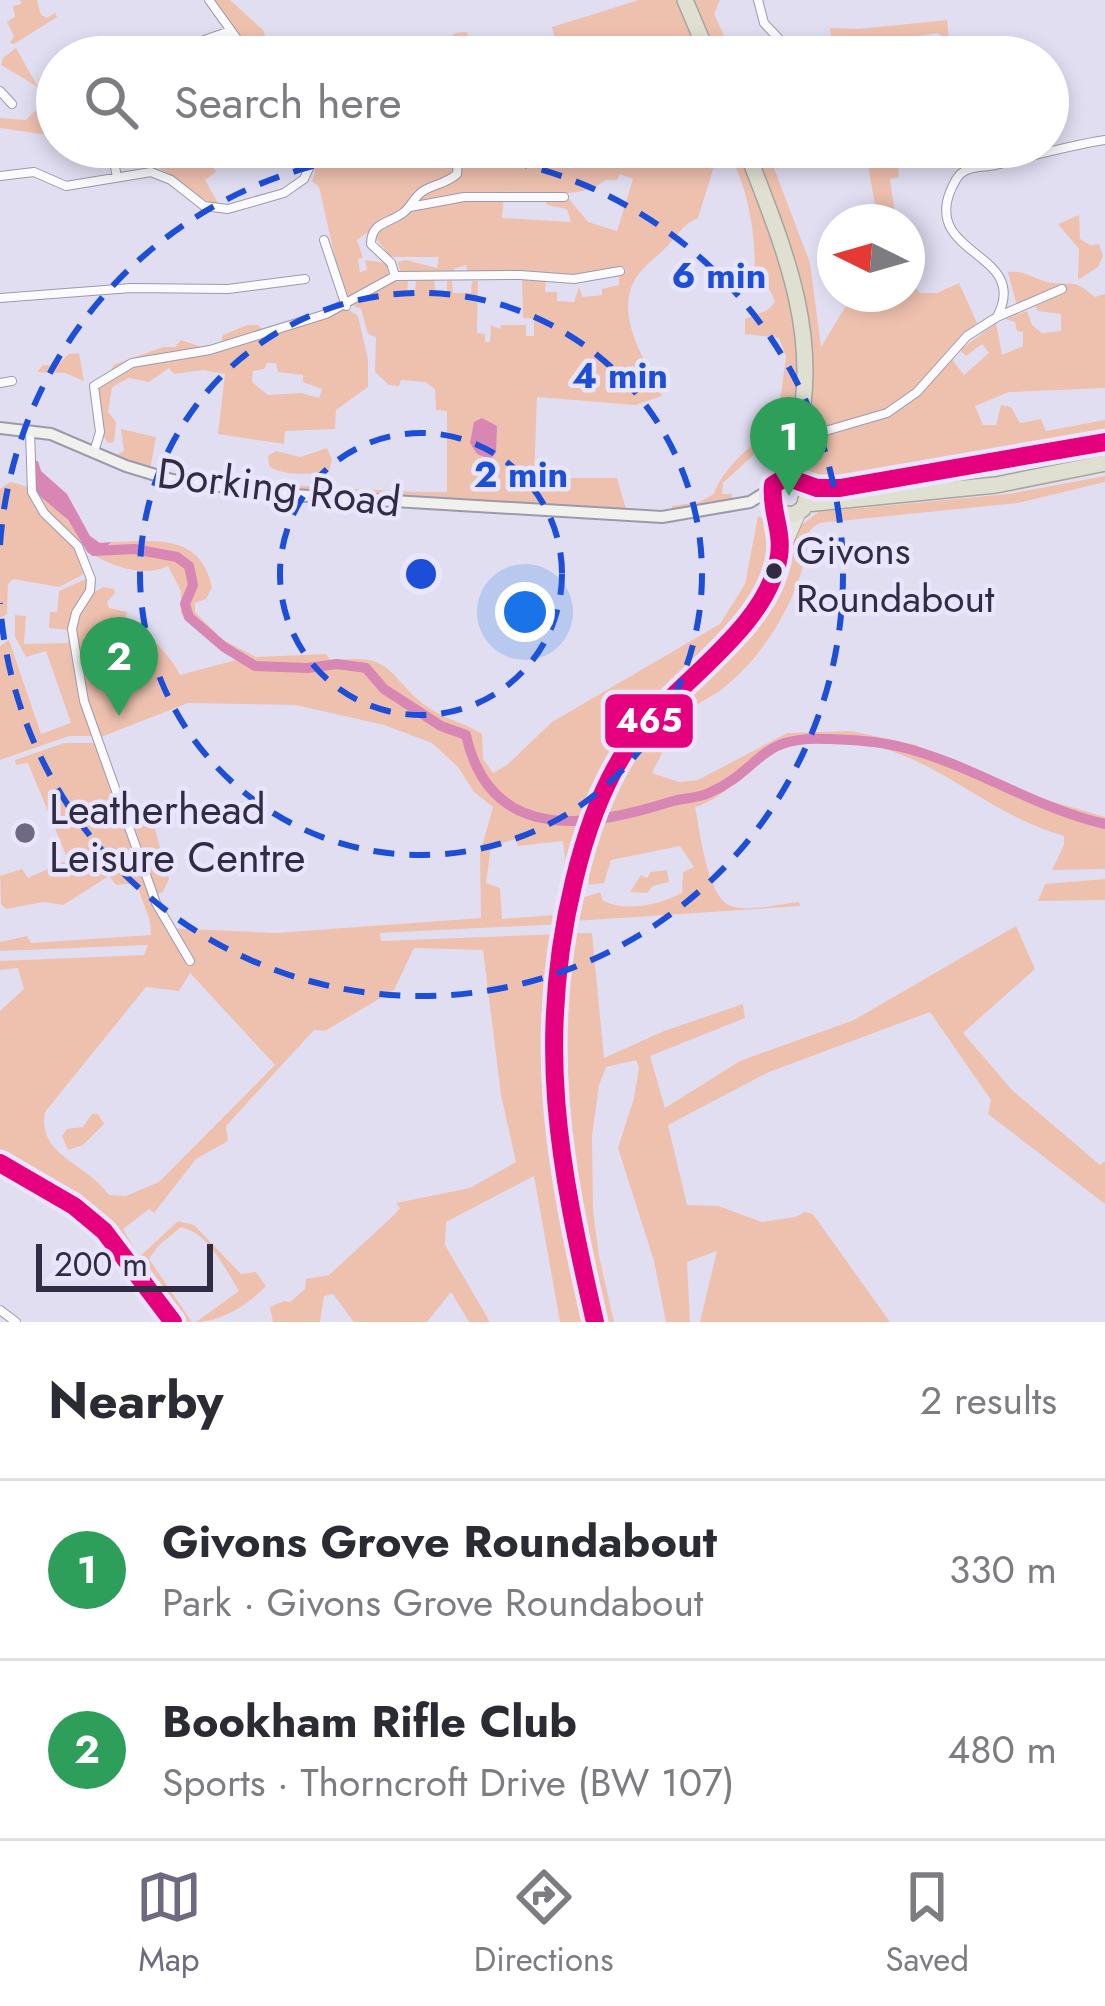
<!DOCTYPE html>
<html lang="en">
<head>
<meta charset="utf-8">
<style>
	:root { --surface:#fff; --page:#f7f7f7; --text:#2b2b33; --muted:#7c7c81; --line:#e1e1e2; --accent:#6f6a81 }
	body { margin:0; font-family:Jost,sans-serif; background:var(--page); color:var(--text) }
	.compass { position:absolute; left:817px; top:204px; width:108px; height:108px; border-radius:50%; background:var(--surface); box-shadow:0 6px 18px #0003; rotate:275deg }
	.scale { position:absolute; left:36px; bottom:30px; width:177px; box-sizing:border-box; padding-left:12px; border:6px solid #312c44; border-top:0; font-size:33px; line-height:42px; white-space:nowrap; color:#312c44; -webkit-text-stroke:9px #e8e5fd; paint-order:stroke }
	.you { position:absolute; left:525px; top:612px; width:42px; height:42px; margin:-30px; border:9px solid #fff; border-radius:50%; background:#1a73e8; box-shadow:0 0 0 18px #1a73e833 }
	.badge { display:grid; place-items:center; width:78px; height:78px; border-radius:50%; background:var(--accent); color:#fff; font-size:39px; font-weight:700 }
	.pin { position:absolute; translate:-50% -99px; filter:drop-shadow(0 3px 6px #0008) }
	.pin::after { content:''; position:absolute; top:63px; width:42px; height:36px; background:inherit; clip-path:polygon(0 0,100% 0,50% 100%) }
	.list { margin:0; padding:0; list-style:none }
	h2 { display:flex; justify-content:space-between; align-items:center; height:156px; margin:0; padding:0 48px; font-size:51px }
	h2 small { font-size:39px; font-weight:400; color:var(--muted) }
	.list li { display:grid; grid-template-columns:78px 1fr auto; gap:36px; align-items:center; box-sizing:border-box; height:180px; padding:0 48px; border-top:3px solid var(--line) }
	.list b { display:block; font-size:45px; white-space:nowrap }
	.list p { margin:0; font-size:39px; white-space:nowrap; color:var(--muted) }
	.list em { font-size:39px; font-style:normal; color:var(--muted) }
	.icon { flex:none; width:66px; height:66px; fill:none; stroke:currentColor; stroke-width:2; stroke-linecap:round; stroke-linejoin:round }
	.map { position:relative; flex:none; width:1105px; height:1322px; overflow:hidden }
	.search { position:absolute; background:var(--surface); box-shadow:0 6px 18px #0003; left:36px; right:36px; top:36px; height:132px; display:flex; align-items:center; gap:30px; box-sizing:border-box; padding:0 42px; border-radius:66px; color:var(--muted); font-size:45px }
	.sheet { height:516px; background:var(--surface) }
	nav { display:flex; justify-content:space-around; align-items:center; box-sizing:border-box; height:168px; border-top:3px solid var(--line); background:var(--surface); font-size:33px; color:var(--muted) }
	nav a { display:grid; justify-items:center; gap:6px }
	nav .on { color:var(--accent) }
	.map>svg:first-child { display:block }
	.green { fill:#eec1af; fill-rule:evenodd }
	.water { fill:#d886b3 }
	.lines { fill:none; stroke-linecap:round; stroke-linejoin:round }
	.river { stroke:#d886b3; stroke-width:10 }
	.minor-casing { stroke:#9d99ac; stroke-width:10 }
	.secondary-casing { stroke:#9d99ac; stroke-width:14 }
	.primary-casing { stroke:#a7a69b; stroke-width:16 }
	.trunk-casing { stroke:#a7a69b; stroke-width:18 }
	.minor { stroke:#fbfafd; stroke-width:8 }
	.secondary { stroke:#f0f0ed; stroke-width:10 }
	.primary { stroke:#e6e6dd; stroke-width:14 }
	.trunk { stroke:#dfdfd2; stroke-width:15 }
	.bus-1-casing { stroke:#e8e5fd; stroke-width:27 }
	.bus-1 { stroke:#e5007d; stroke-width:18 }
	.ring { fill:none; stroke:#1d4ed8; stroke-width:6; stroke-dasharray:21 15 }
	.bus-dot { fill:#312c44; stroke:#e8e5fd; stroke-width:4.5 }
	.poi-dot { fill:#6f6a81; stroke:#e8e5fd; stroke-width:4.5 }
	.labels { text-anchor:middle; stroke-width:9; stroke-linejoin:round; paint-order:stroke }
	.bus-label { font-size:39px; fill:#312c44; stroke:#e8e5fd; text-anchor:start }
	.street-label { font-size:42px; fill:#312c44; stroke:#e8e5fd }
	.poi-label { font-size:42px; fill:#312c44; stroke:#e8e5fd; text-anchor:start }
	.centre { fill:#1d4ed8; stroke:#e8e5fd; stroke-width:6 }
	.ring-label { font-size:36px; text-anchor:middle; font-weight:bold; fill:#1d4ed8; stroke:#e8e5fd; stroke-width:9; stroke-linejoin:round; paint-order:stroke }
	.line-badge { stroke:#e8e5fd; stroke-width:4.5 }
	.badge-label { font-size:33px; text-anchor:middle; font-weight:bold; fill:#fff }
</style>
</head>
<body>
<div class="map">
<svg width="1105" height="1322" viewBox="0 0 1105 1322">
	<rect width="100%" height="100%" fill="#e2def2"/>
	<path class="green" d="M20,0H37L41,15L47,18L55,13L57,17L14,44L10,43L14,36L7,22L15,17L13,6L21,4Z
		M214,0H230L263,30L273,57H255Z
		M639,0H679L703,57H544L558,52L552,27Z
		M690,0H720L714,14L734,57H715Z
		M947,20L949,40L937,33L882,42L880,49L857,51L850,41L832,42L830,28L859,29Z
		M467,32L474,53L517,42L522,57H437L438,45L456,33Z
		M16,48L38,87L1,65L3,58Z
		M36,110L38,120L46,116L49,121L55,118L57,132L48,135L0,128V118L26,120Z
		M164,147H201L216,172L205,180L219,205C194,199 179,176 154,166Z
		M311,147H720L698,218C682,225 681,232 670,243C659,256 646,263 636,278C613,315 646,361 662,396L635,405L537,397L534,478H617L627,512L276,489V485C333,486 389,493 447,492V411L436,410L435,389L425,382L401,380L399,386L389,385L375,372L376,337L368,334L361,309L352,305C370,292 385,280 408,281L407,293L415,294L416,279H434L436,293L447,292V281H452L453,293H471L472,281H478L477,333L485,334V342H490L491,325L500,329L501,325H526V336H534V319L523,318L522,278L546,279L545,292H557V301L574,302L579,287L583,297L602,295V289L619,285V275L626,271L624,267L574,278L461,272L467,270L466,265L454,269L453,275L400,271L398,262L406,260L437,268L439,257H391L374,236L367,233L357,240L363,258L358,259L360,272L367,270L365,260L386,263L389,275L350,299L344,297L319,187L312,181L315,173ZM586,150L587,159L578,160L470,162L455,159L453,153ZM620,174L633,179L617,231L588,222L569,199L546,200L547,205L567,209L571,222L502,218L504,192C535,190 580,202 605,180H617Z
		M725,147H740C772,232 814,323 798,417C795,431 786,447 780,460L774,447L763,446L723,483L722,494H732L733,502L671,512L672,506L699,502L714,494C721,471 754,439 776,431L786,357L779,338L745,334V319L768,310L775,302L770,290L753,286C759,244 748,182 725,147Z
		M749,147H766L810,263L821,347L853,294H907V277L920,293H937L959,283L977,323L946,351L964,375L989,353L982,344L966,356L960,350L996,323L1002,355L1023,346V332L1017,331L1015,322L1005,319L1027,311L1032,325L1042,333L1061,331V314L1038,311L1035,306L1060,295L1051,290L1016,303L1008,272C1023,270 1032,278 1047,282C1071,287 1071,276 1095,297L1105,294V388L1009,392L975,406L983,425H996L1001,405L1011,407L1020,423L1041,419L1046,431L1105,420V436L827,485L805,476L797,455L809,357Z
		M881,150H897L899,177L890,179L896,222H878L866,153Z
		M1079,215L1080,239L1090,245L1099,244L1103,256L1098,267L1078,280L1079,249L1058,224Z
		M346,308L358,316L368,359V387L336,410L335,429L285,431L284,444L218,434L225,374L203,370L174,374L169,368L149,382L129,378L112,387L108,412L116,422L114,442L108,443L102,434L97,386L110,377L113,365L163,347H175L181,340L208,349L220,345L223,335L247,325H258L265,333ZM267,363H276L278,372L303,375V382L322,389L319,398L301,393L268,395L252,382L253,371L264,369Z
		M79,353L84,381L65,373L37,372L43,365L56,366L69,354Z
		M121,429L156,437L150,470L115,456L124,451Z
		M327,448L332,460L329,471C312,475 282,476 269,466L268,456L276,451L300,457Z
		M1105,476V482L1018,503L819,523L810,530C804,590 769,652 722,689C712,697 700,701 691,710C674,728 663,751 652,773L679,782L698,780L787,733L851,731L916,745L1017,791L1105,817V869L1052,870L1064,845V836C965,808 914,723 796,745C754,752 734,796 695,807C700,830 707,898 731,906C748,912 780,904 799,902L800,906L575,921L582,898L600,892L603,901C628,912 657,905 682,893L683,872L694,867L680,846L611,860L604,883L589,885L587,860L562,924L380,933L381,941L560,934L548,1034L541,1049L545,1055L556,1178L587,1322H560L534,1176L446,1222L445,1245L490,1322H469L451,1292L427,1322H354L333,1294L324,1296L320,1322H273L270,1307L284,1301L290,1302L305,1289L306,1279L329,1275L394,1215L400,1208L396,1203L470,1188L516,1162L501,1095L483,950L414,948L394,990L325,1031L314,1030L226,1126L228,1141L196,1159L154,1213L149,1209L123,1229L134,1248L133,1253L75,1200L0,1156V1011L24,989L18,968L0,970V961L144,955L148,945L0,951V942L27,936L31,943L151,935L150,921L136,883L116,885L109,876L63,905L44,902L6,909L1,904L0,876L22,869L28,878L68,860L28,763L16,765L15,760L64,743H98L152,903L166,928L276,933L481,918L480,853L493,807L474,792L458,767L432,743L384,725L296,705L188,703L101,737L98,732L93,736H69L0,760V646L9,640L41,734L71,723L46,651L26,657L15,637V615L26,616L24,644L68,643L69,630L49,628L50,612H57L59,591L88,578V596L103,587L114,589L115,593L107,602L109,608L127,612L125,621L142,622C152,643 170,654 180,675L236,660L181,614V591L168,566C145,577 117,568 95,556L109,548L111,542C156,541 201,533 212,588L206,599L195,603V612L223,640L256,657L326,654L331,661C397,651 386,678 429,708C445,719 465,723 482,734L483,759L493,773L507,765L552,722L720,624L745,584L758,516L772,522L776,535L790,534L818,512L1008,494ZM516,839L518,846L563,841L565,858L555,915L502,919L500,888L486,883L491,846ZM190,973L275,1065L159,1182L126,1196L109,1195C87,1163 37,1156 45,1112L146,987L179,991Z
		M10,482C41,487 64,514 81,539L78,552L85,562L82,575L59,587L13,579L8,584L7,614L0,618V489Z
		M148,805L169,879L163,892L156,895L129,810Z
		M667,870L669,882L653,886L647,893L630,892L641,875L647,878L651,872Z
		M1105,879V900L1038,901L1045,884Z
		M1016,926L1035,969L963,1033L1012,1090L1100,1165L1105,1161V1204L988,1114L991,1100L930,1012L769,1072L668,1125L687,1205L718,1206L762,1222L795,1217L805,1212L813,1214L890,1322H700L717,1251L687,1262L690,1322H666L654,1261L618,1148L634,1098L639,1068L636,1060L606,1067L599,1085L592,1136L593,1210L599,1256L614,1322H599L566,1149L560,1031L572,933H592L604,1058L664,1031L743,1004L745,1018L650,1056L665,1108L740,1061L854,1020Z
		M92,1114H98L104,1124L83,1145L68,1150L62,1136L67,1129L83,1127Z
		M178,1221L194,1225L241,1274L256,1272L266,1286C249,1304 221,1322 196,1322L239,1291C224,1267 209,1234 181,1227L158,1246L149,1259L192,1322H177L135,1261Z"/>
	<path class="water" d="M482,418L497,426L496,453L490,459L477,454L470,443L474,422Z
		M38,461L41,471L67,494L90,536L100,543L111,542L100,555L88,553L68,520L33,490V462Z"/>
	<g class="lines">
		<path class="river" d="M94,551L134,549L177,557L189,566L193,585L185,604L189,617L224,647L255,666L308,668L337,664L366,668L384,689L441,726L466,735C491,846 591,827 673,801C685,798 698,798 709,793C763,769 757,735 828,739C852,740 878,741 901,747C971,764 1034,808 1105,824"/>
		<g class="minor-casing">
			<path id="minor" d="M209,0L250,57
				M758,0L764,23L796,57
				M75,57L89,47L109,57
				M156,57L230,31
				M0,91L12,104
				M965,147L967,169
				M0,176L34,172L66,186L151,172L171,180L204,206L228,209L284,193L304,179L309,168L307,147
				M117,177L113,157L123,147
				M410,207L464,197H564
				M324,240L346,306
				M395,276L391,263L371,244C371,222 388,224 403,213C411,207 414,197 423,191C434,184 446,184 457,174L458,161L462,157H579
				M0,298L131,288L228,289L305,279
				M997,317C1031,253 925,256 950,192C954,183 958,173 967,170C975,166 986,167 995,165C1032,156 1067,146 1105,140
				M0,383L12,381
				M30,431L32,492L44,513L78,546L91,579L90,591L76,613L72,629L84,701L156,903L190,961
				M798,439L887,413L917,392L967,336L997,317L1062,289
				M94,452L100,432L94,386L132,363L210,350L326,314L395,276L520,275L574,279L620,271
				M0,1310L16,1322"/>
		</g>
		<g class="secondary-casing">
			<path id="secondary" d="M0,428L51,434L126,466L172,480L293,495L662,517L750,502L771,489
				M0,1163L74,1206L104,1231L173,1322"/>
		</g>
		<g class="primary-casing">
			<path id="primary" d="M595,1322C559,1156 534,1040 578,872C591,824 605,778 634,738C663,698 706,671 737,634C766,599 780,553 799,512"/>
		</g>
		<g class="trunk-casing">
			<path id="trunk" d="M685,0L709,57
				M745,147C781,241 823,334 797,436C792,458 776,475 770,495L780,513L793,515L803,509L808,494C804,478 791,473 776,481
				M804,484L824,489L873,484L1105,442
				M806,504L996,485L1105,463"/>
		</g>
		<use href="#minor" class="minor"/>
		<use href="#secondary" class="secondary"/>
		<use href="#primary" class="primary"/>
		<use href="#trunk" class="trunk"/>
		<g class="bus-1-casing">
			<path id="bus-1" d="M0,1163L74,1206L104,1231L173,1322
				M595,1322C559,1166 535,1041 574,881C585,835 601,787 628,747C669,686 767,631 779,556C783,530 770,510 773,485L786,477L817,488H840L1105,442"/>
		</g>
		<use href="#bus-1" class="bus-1"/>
	</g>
	<g class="ring">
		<circle cx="421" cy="574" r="141"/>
		<circle cx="421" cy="574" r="281"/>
		<path d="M0 545A422 422 0 1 1 0 603"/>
	</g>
	<circle class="bus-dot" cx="774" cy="571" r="10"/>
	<circle class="poi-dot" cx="25" cy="833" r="12"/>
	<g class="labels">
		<g class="bus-label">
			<text x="796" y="564">Givons<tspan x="796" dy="48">Roundabout</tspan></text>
		</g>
		<g class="street-label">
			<text transform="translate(279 487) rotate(7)" y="15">Dorking Road</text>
		</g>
		<g class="poi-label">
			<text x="49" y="824">Leatherhead<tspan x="49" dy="48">Leisure Centre</tspan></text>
		</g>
	</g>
	<circle cx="421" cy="574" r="18" class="centre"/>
	<g class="ring-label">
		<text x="719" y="288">6 min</text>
		<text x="620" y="388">4 min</text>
		<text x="521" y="487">2 min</text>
	</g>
	<rect class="line-badge" x="603" y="692" width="92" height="58" rx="12" fill="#e5007d"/>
	<g class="badge-label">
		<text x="649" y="732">465</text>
	</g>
</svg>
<svg class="compass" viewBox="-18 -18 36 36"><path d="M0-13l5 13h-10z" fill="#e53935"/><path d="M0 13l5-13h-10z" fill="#7c7c81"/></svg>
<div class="scale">200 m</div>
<div class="you"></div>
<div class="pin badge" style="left:789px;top:496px;background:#2e9e5b">1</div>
<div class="pin badge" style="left:119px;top:716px;background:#2e9e5b">2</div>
<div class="search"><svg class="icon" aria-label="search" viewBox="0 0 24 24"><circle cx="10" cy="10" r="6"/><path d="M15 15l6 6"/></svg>Search here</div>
</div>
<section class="sheet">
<h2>Nearby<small>2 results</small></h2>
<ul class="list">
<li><span class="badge" style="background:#2e9e5b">1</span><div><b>Givons Grove Roundabout</b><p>Park · Givons Grove Roundabout</p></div><em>330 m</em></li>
<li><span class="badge" style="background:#2e9e5b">2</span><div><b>Bookham Rifle Club</b><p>Sports · Thorncroft Drive (BW 107)</p></div><em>480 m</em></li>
</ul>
</section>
<nav>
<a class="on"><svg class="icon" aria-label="map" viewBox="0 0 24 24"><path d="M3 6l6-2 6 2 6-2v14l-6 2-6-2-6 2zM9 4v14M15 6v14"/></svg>Map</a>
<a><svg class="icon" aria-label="directions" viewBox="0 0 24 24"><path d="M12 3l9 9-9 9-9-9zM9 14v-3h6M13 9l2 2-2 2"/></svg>Directions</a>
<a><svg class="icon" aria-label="saved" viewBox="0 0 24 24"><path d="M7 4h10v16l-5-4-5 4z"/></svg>Saved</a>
</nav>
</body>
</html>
